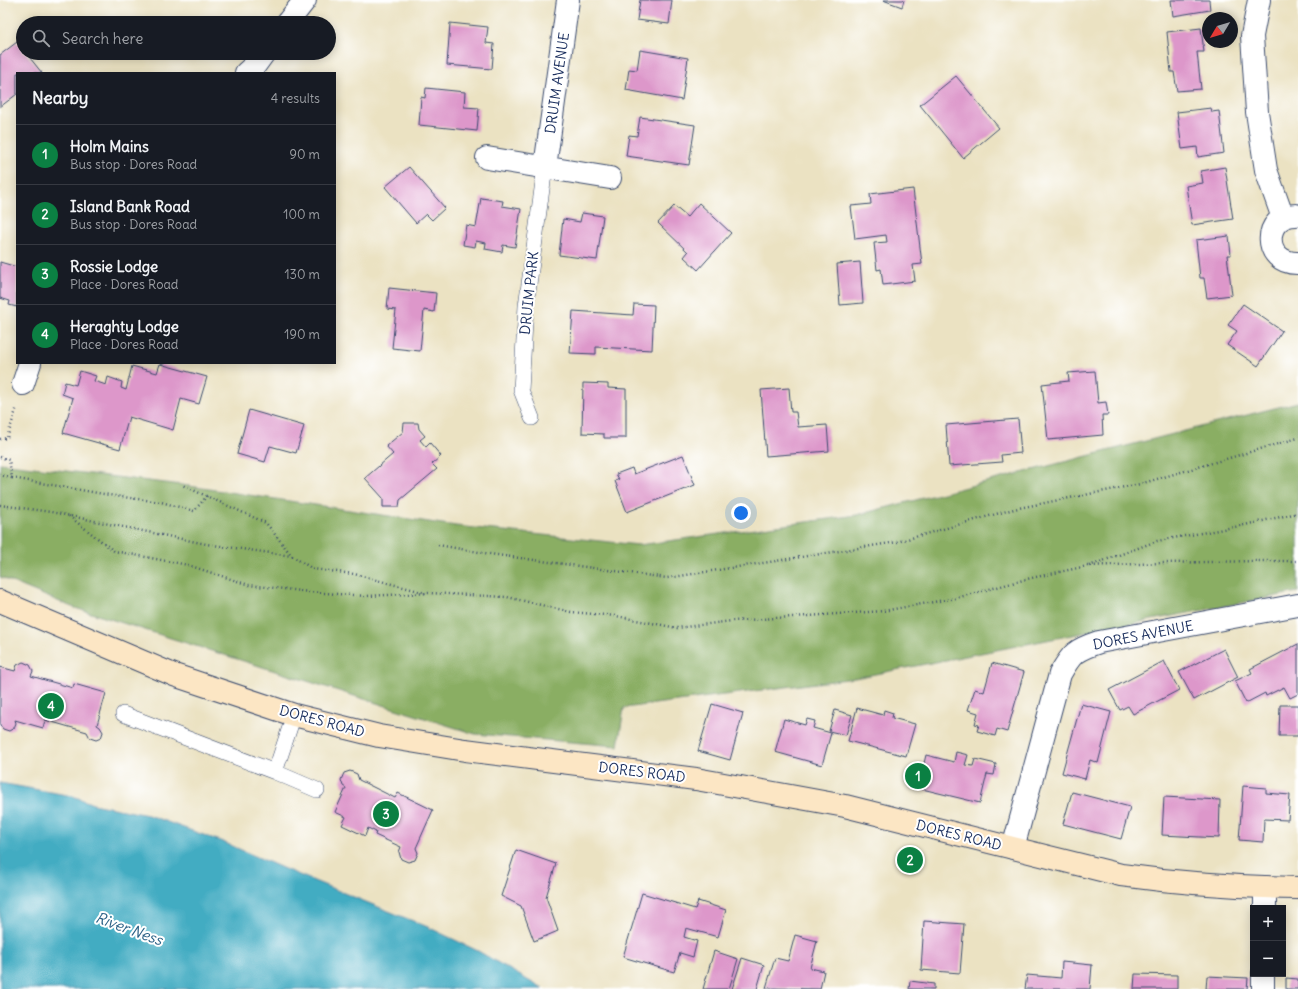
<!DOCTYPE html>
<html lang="en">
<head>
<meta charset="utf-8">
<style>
	:root { --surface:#171b24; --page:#242831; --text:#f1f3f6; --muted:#9ea1a6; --line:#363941; --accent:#0b8043 }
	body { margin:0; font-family:Delius,sans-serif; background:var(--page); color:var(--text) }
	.controls { position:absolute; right:12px; bottom:12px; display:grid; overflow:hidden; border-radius:0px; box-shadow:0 2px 10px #0003 }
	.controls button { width:36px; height:36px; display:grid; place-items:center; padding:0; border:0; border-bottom:1px solid var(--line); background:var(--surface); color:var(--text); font:20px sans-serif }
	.compass { position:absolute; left:1202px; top:12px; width:36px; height:36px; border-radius:50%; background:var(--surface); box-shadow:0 2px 10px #0003; rotate:232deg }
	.you { position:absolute; left:741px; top:513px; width:14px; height:14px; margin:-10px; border:3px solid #fff; border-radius:50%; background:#1a73e8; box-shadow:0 0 0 6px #1a73e833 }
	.badge { display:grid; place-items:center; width:26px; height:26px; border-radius:50%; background:var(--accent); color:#fff; font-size:13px; font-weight:700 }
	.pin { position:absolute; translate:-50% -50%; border:2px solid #fff; box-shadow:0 1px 4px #0006 }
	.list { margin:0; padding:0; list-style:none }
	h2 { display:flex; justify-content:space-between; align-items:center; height:52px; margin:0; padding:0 16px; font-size:17px }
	h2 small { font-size:13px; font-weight:400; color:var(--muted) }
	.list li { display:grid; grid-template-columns:26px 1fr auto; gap:12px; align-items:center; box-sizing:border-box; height:60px; padding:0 16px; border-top:1px solid var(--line) }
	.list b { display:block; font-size:15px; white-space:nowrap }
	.list p { margin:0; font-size:13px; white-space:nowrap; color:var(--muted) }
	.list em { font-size:13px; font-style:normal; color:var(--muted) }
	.icon { flex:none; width:22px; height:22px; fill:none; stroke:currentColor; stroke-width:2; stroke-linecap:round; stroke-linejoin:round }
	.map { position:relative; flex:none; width:1298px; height:989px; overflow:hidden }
	.search { position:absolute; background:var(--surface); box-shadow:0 2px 10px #0003; left:16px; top:16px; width:320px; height:44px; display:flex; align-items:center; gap:10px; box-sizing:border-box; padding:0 14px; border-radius:22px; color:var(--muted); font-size:15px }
	.panel { position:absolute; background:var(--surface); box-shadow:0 2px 10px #0003; left:16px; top:72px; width:320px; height:292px; border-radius:0px }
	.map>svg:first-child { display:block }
	.forest { fill:#8aae63; stroke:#526e60 }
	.water { fill:#42acc2; stroke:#2e6e90 }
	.building { fill:#dd97ca }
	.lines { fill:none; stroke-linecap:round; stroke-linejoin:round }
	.service-casing { stroke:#3a4a6d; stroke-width:16 }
	.minor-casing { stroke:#3a4a6d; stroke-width:24 }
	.secondary-casing { stroke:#3a4a6d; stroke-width:24 }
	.path { stroke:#3a4a6d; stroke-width:2.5; stroke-dasharray:1 3; stroke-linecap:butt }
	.service { stroke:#fff; stroke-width:15 }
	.minor { stroke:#fff; stroke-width:22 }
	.secondary { stroke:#fce6c4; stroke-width:22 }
	.labels { text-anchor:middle; stroke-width:4; stroke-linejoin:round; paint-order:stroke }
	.street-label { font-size:14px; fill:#1b2f5e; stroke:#fff }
	.water-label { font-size:15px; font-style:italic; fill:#2b6186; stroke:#fff }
</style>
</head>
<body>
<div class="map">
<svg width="1298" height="989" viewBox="0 0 1298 989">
	<rect width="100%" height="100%" fill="#fff"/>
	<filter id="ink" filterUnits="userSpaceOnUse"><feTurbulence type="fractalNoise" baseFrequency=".025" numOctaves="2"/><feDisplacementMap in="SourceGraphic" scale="8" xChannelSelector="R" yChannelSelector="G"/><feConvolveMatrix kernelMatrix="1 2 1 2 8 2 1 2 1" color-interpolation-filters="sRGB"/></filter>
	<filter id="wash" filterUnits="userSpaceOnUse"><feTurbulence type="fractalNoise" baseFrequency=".012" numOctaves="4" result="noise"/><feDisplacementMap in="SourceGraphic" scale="16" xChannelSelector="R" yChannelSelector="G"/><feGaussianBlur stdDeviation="0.9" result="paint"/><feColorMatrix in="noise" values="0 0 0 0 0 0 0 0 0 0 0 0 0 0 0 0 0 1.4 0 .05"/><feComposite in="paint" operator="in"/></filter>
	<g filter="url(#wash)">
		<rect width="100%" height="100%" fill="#ebe2c2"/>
		<path class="forest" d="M1298,402V592L1057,638L855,678L624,708L618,746L475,734L72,607L0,577V463L182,485L456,526L639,545L857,515Z"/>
		<path class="water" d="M0,783L73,796L93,804L148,815L223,842L287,870L428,927L478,951L543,989H0Z"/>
		<g id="blocks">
			<path class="building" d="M640,0H672L669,24L637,20Z
				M883,0H904L902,7Z
				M1171,0H1209L1210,10L1173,16Z
				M450,23L488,27L486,43L494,44L492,69L447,65Z
				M1201,28L1204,52H1197L1201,89L1177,91L1174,72H1171L1167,32Z
				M17,42L23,50V53H26L42,73H17V94L0,107V55Z
				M640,50L688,58L682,100L626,90L629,69L637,70Z
				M956,76L999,128L963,158L920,105Z
				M426,88L465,92L464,107L479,108L477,131L419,125L421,97L425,98Z
				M1211,108L1212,112L1219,111L1224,153L1198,157L1197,147L1182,149L1177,112Z
				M640,117L695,125L689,165L626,156L629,135L637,136Z
				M409,167L445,208L432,220L426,214L416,223L385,187Z
				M1225,167L1233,219L1192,225L1186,186L1203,183L1201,171Z
				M913,189L922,264L913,265L915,281L883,285L881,269L877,270L874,243L887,242L886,235L855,239L851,206L871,204L870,194Z
				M481,198L503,201L502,206L521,209L515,247L503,245L502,252L485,249L486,243L476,241L475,247L463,245L466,225L476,227Z
				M699,203L731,233L698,270L684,257L688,252L658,223L674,206L687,217Z
				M582,213L603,216L597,260L559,255L563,219L580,222Z
				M1229,236L1231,255H1227L1232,295L1207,298L1204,278H1200L1196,240Z
				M0,262L17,267V307L9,305L10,301L0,298Z
				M860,262L863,303L840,305L837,264Z
				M389,288L436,293L434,312L424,310L420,351L392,348L396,310L387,309Z
				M634,304L654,305L652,350L596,347V354L570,353L573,311L633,315Z
				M1243,304L1282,331L1258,366L1227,345L1237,331L1228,325Z
				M160,364L207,377L199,404L181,399L173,430L129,417L120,449L63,433L73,398L62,394L65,382L76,385L80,371L96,376L94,381L106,385L108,377L122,382L121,388L126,390L132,366L157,373Z
				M1095,371L1098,403L1106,402L1108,415H1102L1103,435L1048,440L1042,384L1069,381L1068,373Z
				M583,383L608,384V388L626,389V438H604V434L582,433Z
				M789,388L791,412H796L798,427L827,425L829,451L766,456L761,390Z
				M249,410L304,426L296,453L270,446L265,462L237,454Z
				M1018,419L1021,453L1001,455L1002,462L949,466L946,425Z
				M404,423H418L419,429L425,436L420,440L426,447L430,443L441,456L432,464L437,469L400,500L399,507H383V498L365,478L393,454L386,446L403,432Z
				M683,455L695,485L627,512L615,481L619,479L616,474L632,468L634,474Z
				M1298,644V694L1290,698L1284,687L1266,696L1265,693L1246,703L1235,681L1252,673L1250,669Z
				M1224,649L1238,677L1194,700L1179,672Z
				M1164,661L1179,690L1133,714L1128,706L1120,710L1109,690Z
				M23,662L30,665L33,671L31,676L73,688L74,684L106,693L97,725L100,727L103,732L101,738L96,740L90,738L87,732L45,720L43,728L15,720L16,723L14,728L9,731L3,729L0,725V667L15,671L17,665Z
				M992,663L1024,672L1007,732L997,729L995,736L977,731L979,725L975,724L978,713L968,710L975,689L984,692Z
				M712,704L743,713L730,760L698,751Z
				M1081,704L1111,712L1098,763L1090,760L1085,779L1062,773Z
				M1280,705H1298V736H1279Z
				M857,708L883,715L884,710L893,713L892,718L915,724L906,756L848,741Z
				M835,710L852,715L846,735L829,731Z
				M784,719L805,725L807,719L815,721L813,728L831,733L822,765L775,752Z
				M956,752L968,755L965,765L973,766L975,759L996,764L994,775L987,774L980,803L918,788L926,755L954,762Z
				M350,771L357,774L359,780L395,798L398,793L433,810L416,848L418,853L415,860L408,862L401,859L399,852L401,847L375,835L376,832L368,828L365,836L342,825L346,817L335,812L346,788L343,786L341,780L344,773Z
				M1243,786L1266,788V793L1290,795L1288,820L1264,819L1263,842L1239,840Z
				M1072,792L1130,807L1121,839L1063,824Z
				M1164,797L1220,800L1219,838L1162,835Z
				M516,850L556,864L546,897L558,931L534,941L521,906L501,896Z
				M642,893L695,909L698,901L726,910L718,937L686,928L684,937L697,941L693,957L680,953L674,972L623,957Z
				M924,921L964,924L960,973L921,970Z
				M795,935L817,941L810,968L824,971L820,989L766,988L775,958L788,961Z
				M714,951L738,959L729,989H703Z
				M742,958L764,965L757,989H732Z
				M1062,962L1092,965L1090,989H1025L1027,975L1061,978Z
				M1135,974L1177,975V989H1134Z
				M1207,976L1248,978L1247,989H1206Z
				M1286,978L1298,979V989H1286Z
				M910,981L934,984V989H909Z"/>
		</g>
	</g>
	<g filter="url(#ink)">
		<use href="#blocks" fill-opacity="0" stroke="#3a4a6d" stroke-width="1"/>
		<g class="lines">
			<g class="service-casing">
				<path id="service" d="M532,418L521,390L526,306L545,167
					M123,714L275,772L317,790
					M275,772L294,715"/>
			</g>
			<g class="minor-casing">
				<path id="minor" d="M1259,0L1252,36L1257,112L1266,170L1283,218
					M287,23L305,0
					M246,73L256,64L264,53
					M487,158L610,178
					M545,167L568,0
					M1296,215C1262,215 1262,264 1298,263
					M23,384L30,363
					M1013,848L1060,674C1072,653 1075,650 1099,642L1298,605
					M1265,908V887
					M1263,989V974"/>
			</g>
			<g class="secondary-casing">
				<path id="secondary" d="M0,601L174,675L294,715L379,736L465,750L696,779L845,806L1121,875C1179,883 1239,887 1298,888"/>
			</g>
			<path class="path" d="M0,439L7,438L17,407
				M0,457L9,460L12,478L0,475
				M12,478L115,496L161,502L194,511L207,496
				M0,505L51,512L206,544L292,556L266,523L182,485
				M69,516L114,551L188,565L249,585L310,592L366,596L429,593L507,597L571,612L616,616L677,628L732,621L883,611L956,598L1027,579L1087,566L1163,563L1254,561H1298
				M438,545L490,554L667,578L897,542L1014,509L1140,484L1298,438
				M292,556L313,569L354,574L426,593
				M1089,566L1157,541L1240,526L1298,513"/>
			<use href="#service" class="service"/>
			<use href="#minor" class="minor"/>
			<use href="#secondary" class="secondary"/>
		</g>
	</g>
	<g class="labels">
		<g class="street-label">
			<text transform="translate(557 83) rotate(-82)" y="5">DRUIM AVENUE</text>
			<text transform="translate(529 293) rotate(-84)" y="5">DRUIM PARK</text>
			<text transform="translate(1143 635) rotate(-11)" y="5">DORES AVENUE</text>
			<text transform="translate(322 721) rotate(15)" y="5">DORES ROAD</text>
			<text transform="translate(642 772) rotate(7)" y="5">DORES ROAD</text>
			<text transform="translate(959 835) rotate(14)" y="5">DORES ROAD</text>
		</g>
		<g class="water-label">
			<text transform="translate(129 929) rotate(20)" y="5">River Ness</text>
		</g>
	</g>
</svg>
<div class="controls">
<button>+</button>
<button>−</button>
</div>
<svg class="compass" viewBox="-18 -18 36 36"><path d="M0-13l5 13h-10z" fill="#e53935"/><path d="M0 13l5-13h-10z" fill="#9ea1a6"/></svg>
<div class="you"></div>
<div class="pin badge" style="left:918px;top:776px">1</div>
<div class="pin badge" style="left:910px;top:860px">2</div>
<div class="pin badge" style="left:386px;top:814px">3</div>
<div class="pin badge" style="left:51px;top:706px">4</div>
<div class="search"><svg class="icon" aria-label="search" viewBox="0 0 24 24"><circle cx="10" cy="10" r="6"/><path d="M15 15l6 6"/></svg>Search here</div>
<section class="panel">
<h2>Nearby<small>4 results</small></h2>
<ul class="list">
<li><span class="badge">1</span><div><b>Holm Mains</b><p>Bus stop · Dores Road</p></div><em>90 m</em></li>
<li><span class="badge">2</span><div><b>Island Bank Road</b><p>Bus stop · Dores Road</p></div><em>100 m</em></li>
<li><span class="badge">3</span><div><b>Rossie Lodge</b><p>Place · Dores Road</p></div><em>130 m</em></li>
<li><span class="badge">4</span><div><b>Heraghty Lodge</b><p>Place · Dores Road</p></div><em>190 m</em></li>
</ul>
</section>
</div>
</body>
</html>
